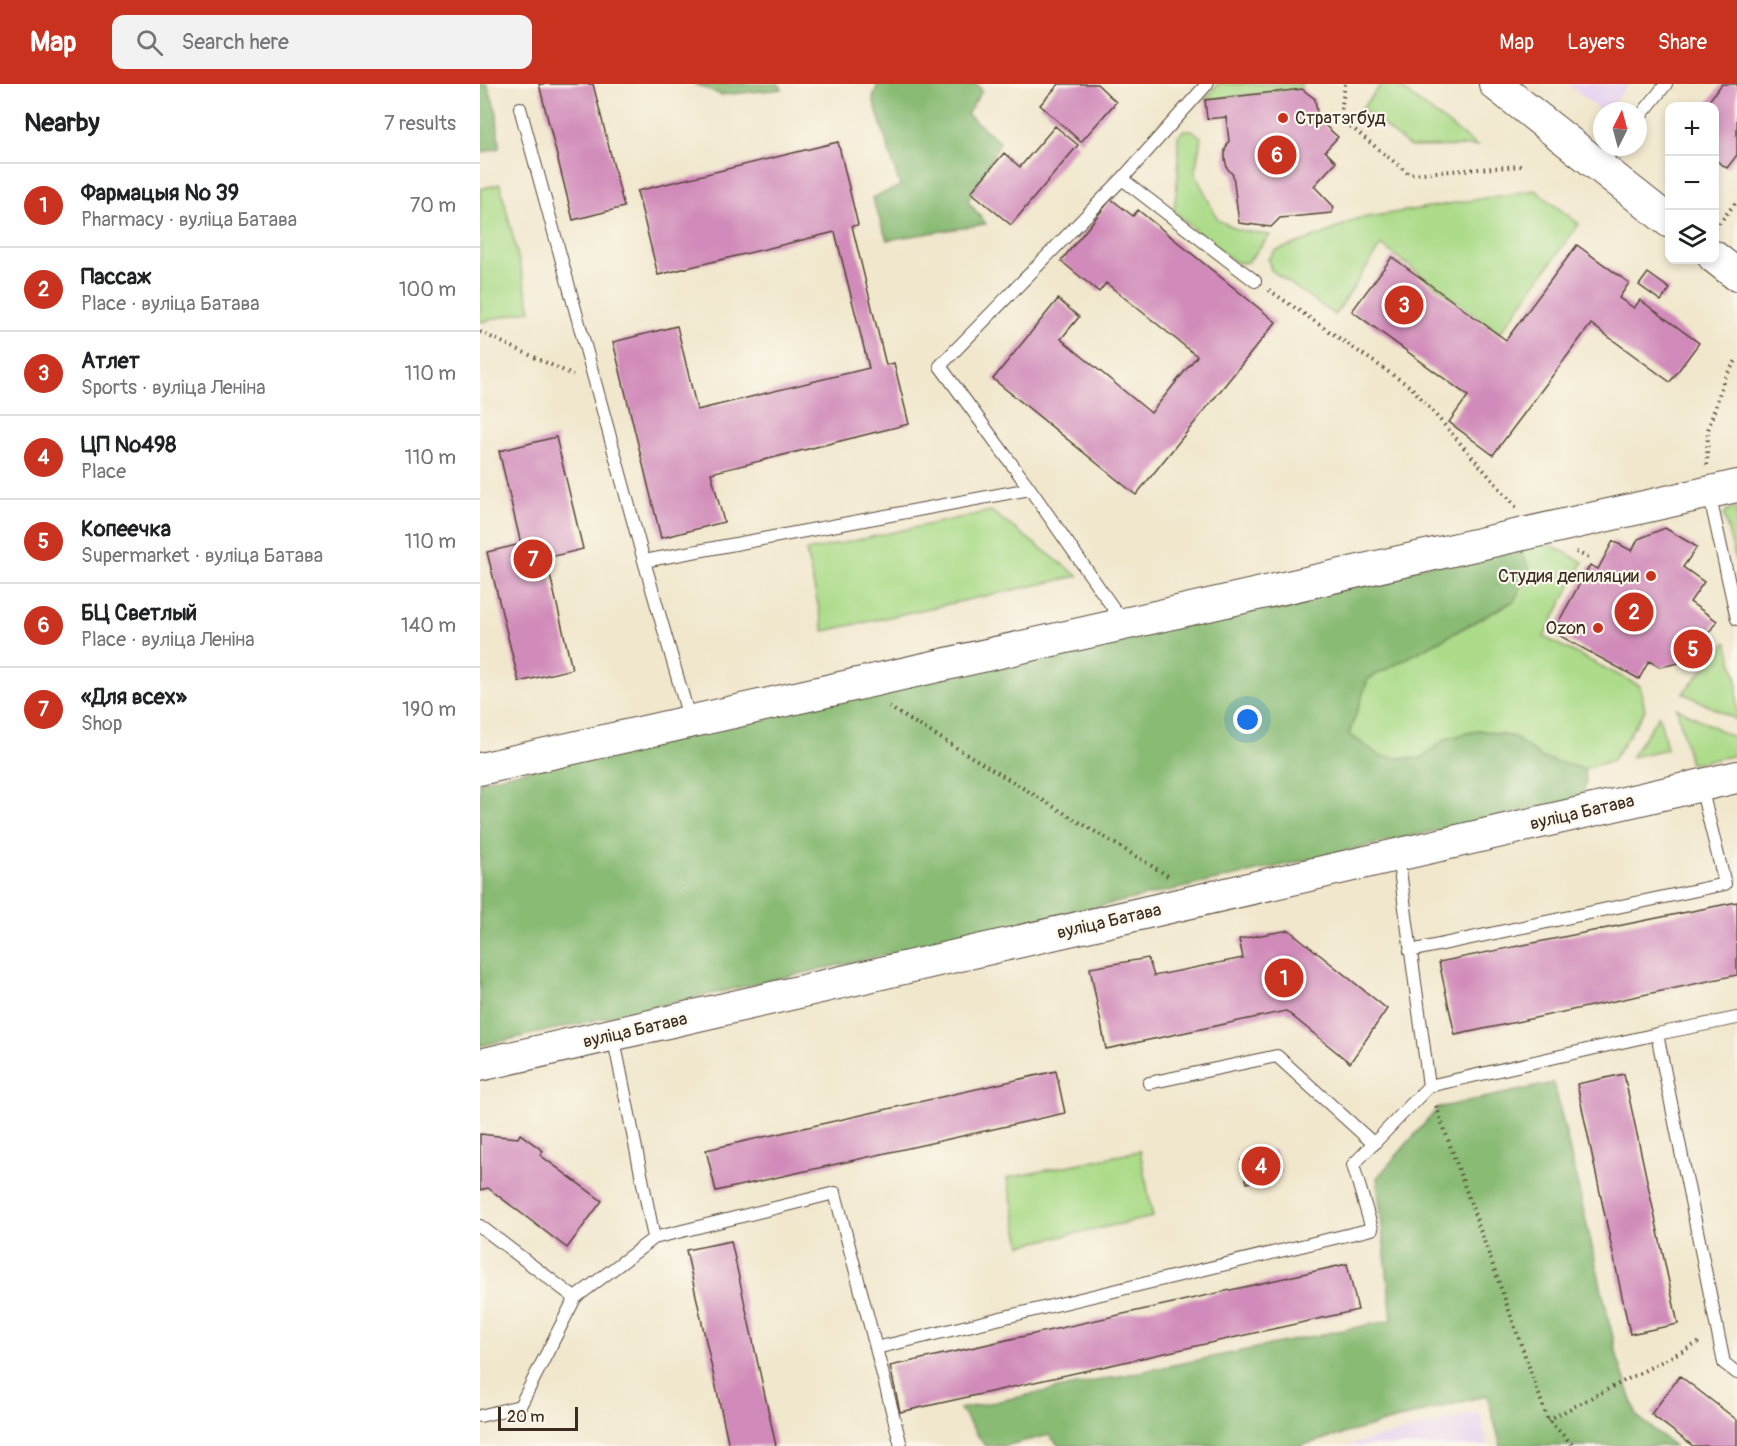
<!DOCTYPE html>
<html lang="en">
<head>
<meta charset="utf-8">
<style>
	:root { --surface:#fff; --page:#f2f2f2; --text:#202124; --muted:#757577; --line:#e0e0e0; --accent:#c8321e }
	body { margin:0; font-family:Pangolin,sans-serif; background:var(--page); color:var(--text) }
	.controls { position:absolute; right:18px; top:18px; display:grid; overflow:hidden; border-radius:12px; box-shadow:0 3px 9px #0003 }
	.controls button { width:54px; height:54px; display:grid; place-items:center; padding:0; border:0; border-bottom:2px solid var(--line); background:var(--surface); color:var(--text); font:30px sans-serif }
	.compass { position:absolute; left:1113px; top:18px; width:54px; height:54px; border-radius:50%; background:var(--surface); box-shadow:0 3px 9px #0003; rotate:6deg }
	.scale { position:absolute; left:18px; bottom:15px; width:80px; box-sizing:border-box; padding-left:6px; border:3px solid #3b2a1e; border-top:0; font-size:16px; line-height:21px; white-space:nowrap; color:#3b2a1e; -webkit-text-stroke:4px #fbf7ec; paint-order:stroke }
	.you { position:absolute; left:768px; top:636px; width:21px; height:21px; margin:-15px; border:4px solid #fff; border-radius:50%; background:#1a73e8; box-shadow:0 0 0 9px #1a73e833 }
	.badge { display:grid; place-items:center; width:39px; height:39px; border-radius:50%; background:var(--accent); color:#fff; font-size:20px; font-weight:700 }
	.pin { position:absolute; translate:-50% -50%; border:3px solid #fff; box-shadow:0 2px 6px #0006 }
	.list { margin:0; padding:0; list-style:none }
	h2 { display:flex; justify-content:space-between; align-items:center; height:78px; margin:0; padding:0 24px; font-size:26px }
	h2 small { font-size:20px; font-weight:400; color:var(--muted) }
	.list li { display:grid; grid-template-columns:39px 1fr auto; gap:18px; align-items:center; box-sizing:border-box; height:84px; padding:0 24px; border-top:2px solid var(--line) }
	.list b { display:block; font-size:22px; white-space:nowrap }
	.list p { margin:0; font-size:20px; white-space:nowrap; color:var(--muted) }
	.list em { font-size:20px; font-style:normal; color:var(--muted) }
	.icon { flex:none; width:33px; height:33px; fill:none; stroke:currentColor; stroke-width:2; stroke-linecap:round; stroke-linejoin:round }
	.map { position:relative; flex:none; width:1257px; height:1362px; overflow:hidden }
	header { display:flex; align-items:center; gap:36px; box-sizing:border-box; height:84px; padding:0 30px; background:var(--accent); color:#fff }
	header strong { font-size:28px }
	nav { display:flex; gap:33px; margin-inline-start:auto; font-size:21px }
	.search { width:420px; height:54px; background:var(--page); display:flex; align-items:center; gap:15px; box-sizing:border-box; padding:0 21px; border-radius:12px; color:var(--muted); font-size:22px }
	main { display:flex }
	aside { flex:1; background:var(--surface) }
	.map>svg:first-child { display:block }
	.built { fill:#e6d2f0 }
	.green { fill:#acdb89; stroke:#748254; stroke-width:1.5 }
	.forest { fill:#89bb75; stroke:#62724a; stroke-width:1.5 }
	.building { fill:#d18bba }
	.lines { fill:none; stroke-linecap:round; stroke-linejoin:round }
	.service-casing { stroke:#564638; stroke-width:14 }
	.tertiary-casing { stroke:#564638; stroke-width:34 }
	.path { stroke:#564638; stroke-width:4; stroke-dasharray:1.5 4.5; stroke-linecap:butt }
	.service { stroke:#fff; stroke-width:12 }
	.tertiary { stroke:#fff; stroke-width:32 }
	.poi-dot { fill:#c8321e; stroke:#fbf7ec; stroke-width:2 }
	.labels { text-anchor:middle; stroke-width:4.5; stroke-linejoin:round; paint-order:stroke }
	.poi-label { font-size:18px; fill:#3b2a1e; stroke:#fbf7ec; text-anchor:end }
	.street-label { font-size:18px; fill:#3b2a1e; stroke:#fbf7ec }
</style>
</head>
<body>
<header>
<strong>Map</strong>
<div class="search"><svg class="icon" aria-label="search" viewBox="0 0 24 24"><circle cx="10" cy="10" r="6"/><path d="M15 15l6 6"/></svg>Search here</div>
<nav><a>Map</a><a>Layers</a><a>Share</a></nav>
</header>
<main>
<aside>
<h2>Nearby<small>7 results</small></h2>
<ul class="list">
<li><span class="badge">1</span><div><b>Фармацыя № 39</b><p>Pharmacy · вуліца Батава</p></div><em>70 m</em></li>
<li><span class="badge">2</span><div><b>Пассаж</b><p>Place · вуліца Батава</p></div><em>100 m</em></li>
<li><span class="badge">3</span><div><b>Атлет</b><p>Sports · вуліца Леніна</p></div><em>110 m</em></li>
<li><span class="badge">4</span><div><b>ЦП №498</b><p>Place</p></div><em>110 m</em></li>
<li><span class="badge">5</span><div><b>Копеечка</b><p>Supermarket · вуліца Батава</p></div><em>110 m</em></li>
<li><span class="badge">6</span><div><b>БЦ Светлый</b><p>Place · вуліца Леніна</p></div><em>140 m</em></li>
<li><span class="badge">7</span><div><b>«Для всех»</b><p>Shop</p></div><em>190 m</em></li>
</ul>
</aside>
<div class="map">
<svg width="1257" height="1362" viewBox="0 0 1257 1362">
	<rect width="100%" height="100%" fill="#fbf7ec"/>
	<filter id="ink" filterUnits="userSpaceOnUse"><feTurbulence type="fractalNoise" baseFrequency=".0167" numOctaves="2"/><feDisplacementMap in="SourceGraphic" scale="12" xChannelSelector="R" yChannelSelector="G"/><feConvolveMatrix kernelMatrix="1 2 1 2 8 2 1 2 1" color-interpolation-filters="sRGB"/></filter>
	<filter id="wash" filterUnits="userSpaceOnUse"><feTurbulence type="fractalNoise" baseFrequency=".008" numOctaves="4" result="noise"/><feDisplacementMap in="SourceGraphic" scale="24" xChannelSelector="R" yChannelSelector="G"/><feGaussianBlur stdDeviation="1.35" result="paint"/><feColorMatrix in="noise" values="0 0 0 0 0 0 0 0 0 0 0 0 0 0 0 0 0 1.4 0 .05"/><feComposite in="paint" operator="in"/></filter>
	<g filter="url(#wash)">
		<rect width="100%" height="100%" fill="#f1e7cd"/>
		<path class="built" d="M1087,0H1149L1127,27L1122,28Z
			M1000,1328L1008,1362H866Z"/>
		<path class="green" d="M738,0H822V5L725,16Z
			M902,0H915L997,62L930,63L882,24Z
			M704,46H712L721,53L715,89L738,136L758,146L790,151L768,178L757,179L718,149L694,127L698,91V52Z
			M20,100L51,226L0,238V105Z
			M1055,106L1099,140L1020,249L901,161L855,231L791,186L788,175L795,167L844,150L876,135Z
			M1257,424V481L1244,431L1247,426Z
			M511,427L598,492L344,547L326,467Z
			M1059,455L1103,478L1064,553L1160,602L1165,626L1133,676L1104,685L1062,674L1034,653L999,646L966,655L940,675L902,673L869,650L888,595L1034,517L1025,464Z
			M1247,558L1257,595V636L1203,609Z
			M1197,624L1257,655V671L1210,680Z
			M1179,631L1187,665L1151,673Z
			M660,1067L673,1133L541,1161L527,1094Z"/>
		<path class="forest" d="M0,0H7L17,29L19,64L0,69Z
			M215,0H299L302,5L241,11Z
			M398,0H497L502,7L487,30L520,58L488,117L506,140L407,156L392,114L420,102L393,14Z
			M1025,464L1043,471L1050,486L1034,517L888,595L869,650L902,673L940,675L966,655L999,646L1034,653L1062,674L1104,685L1106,698L1101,714L0,962V697Z
			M1074,999L1138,1275L1157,1332L1194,1362H1021L1007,1311L819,1362H579L569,1351L524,1362H505L480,1325L912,1236L897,1094L958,1024Z"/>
		<g id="blocks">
			<path class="building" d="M59,0H113L144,123L93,136Z
				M579,0H617L636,18L601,58L560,21Z
				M1242,0H1257V71L1247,84L1234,75V22H1225Z
				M822,5L835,15L838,35L858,53L845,67L856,78L834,102L854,123L852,129L800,134L791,143L759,139L753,91L747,84L745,75V66L749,57L746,33L727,35L725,16Z
				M575,42L598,61L531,141L491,108L524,69L540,83Z
				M358,58L378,141L372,142L406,281L414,279L429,340L231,389L244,438L181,454L133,258L197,242L217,326L389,284L355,148L178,191L157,107Z
				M631,115L653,132L658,126L796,238L656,411L513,295L578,215L599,233L581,255L671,329L717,272L626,199L619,208L581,177Z
				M1097,161L1149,199L1139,214L1154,224L1160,216L1219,259L1190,298L1111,240L1013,371L969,338L988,312L872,227L912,173L1026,256Z
				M1168,189L1190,205L1181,217L1159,201Z
				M76,353L103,465L66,474L92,585L39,598L7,468L41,460L19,367Z
				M1185,444L1217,463L1203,483L1224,498L1210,518L1237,537L1209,577L1180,583L1169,577L1159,595L1073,548L1110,481L1118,485L1133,457L1152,467L1158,455Z
				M1257,818V891L975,951L959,878Z
				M809,846L907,925L870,979L806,927L626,965L610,884L668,874L674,892L763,874L759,855Z
				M576,987L585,1029L236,1107L226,1066Z
				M1144,990L1198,1240L1150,1250L1097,1000Z
				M0,1050L38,1054L40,1050L63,1067L60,1071L122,1117L87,1164L8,1104L0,1106Z
				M794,1066L801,1089L767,1099L761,1076Z
				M251,1157L296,1362H249L206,1166Z
				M867,1180L878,1226L420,1328L410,1282Z
				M1200,1292L1257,1336V1362H1213L1171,1330Z"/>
		</g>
	</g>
	<g filter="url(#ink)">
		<use href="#blocks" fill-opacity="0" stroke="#564638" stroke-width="1.5"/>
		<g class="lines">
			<g class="service-casing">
				<path id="service" d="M40,24L164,477L210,637
					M1158,35L1186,0
					M1119,82L1135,63
					M642,95L775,197
					M1229,409L1257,535
					M164,477L550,405
					M643,538L550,405L460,282L642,95L727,0
					M918,772L949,1002L1177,950L1244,1279L1257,1289
					M930,867L1245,800L1221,703
					M1177,950L1257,934
					M669,999L797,972L894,1060
					M0,1142L95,1214
					M174,1154L355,1109L396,1264L892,1145L873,1081L949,1002
					M396,1264L421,1362
					M0,1332L40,1322L95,1214L174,1154L133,951"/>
			</g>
			<g class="tertiary-casing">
				<path id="tertiary" d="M1015,0L1190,138
					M1234,173L1257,191
					M0,685L1257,402
					M0,981L1257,693"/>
			</g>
			<path class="path" d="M865,0L860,34L929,90L1041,82
				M1235,144L1257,117
				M789,206L932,304L1036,423
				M0,248L93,291
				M1227,381L1228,346L1244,295L1257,275
				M1096,468L1109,474
				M409,623L690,793
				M956,1022L1068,1336L1094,1362
				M1068,1336L1222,1257"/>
			<use href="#service" class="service"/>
			<use href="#tertiary" class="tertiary"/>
		</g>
	</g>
	<g class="poi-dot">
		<circle cx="803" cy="34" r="6"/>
		<circle cx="1171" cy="492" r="6"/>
		<circle cx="1118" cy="544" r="6"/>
	</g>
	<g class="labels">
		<g class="poi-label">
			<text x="815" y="40" text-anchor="start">Стратэгбуд</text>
			<text x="1159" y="498">Студия депиляции</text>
			<text x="1106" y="550">Ozon</text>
		</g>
		<g class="street-label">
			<text transform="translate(1102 728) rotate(-13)" y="6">вуліца Батава</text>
			<text transform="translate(629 837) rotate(-13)" y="6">вуліца Батава</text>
			<text transform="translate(155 946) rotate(-13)" y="6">вуліца Батава</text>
		</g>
	</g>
</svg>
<div class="controls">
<button>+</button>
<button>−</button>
<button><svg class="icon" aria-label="layers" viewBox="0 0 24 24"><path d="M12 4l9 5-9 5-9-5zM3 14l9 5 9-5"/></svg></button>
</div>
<svg class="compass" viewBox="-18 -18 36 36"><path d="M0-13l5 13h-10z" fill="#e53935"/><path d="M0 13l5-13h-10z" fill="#757577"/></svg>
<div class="scale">20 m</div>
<div class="you"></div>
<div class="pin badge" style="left:804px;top:894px">1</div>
<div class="pin badge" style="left:1154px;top:528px">2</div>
<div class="pin badge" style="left:924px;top:221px">3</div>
<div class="pin badge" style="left:781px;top:1082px">4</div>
<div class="pin badge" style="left:1213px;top:565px">5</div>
<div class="pin badge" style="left:797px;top:71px">6</div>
<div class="pin badge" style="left:53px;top:475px">7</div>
</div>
</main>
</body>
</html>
